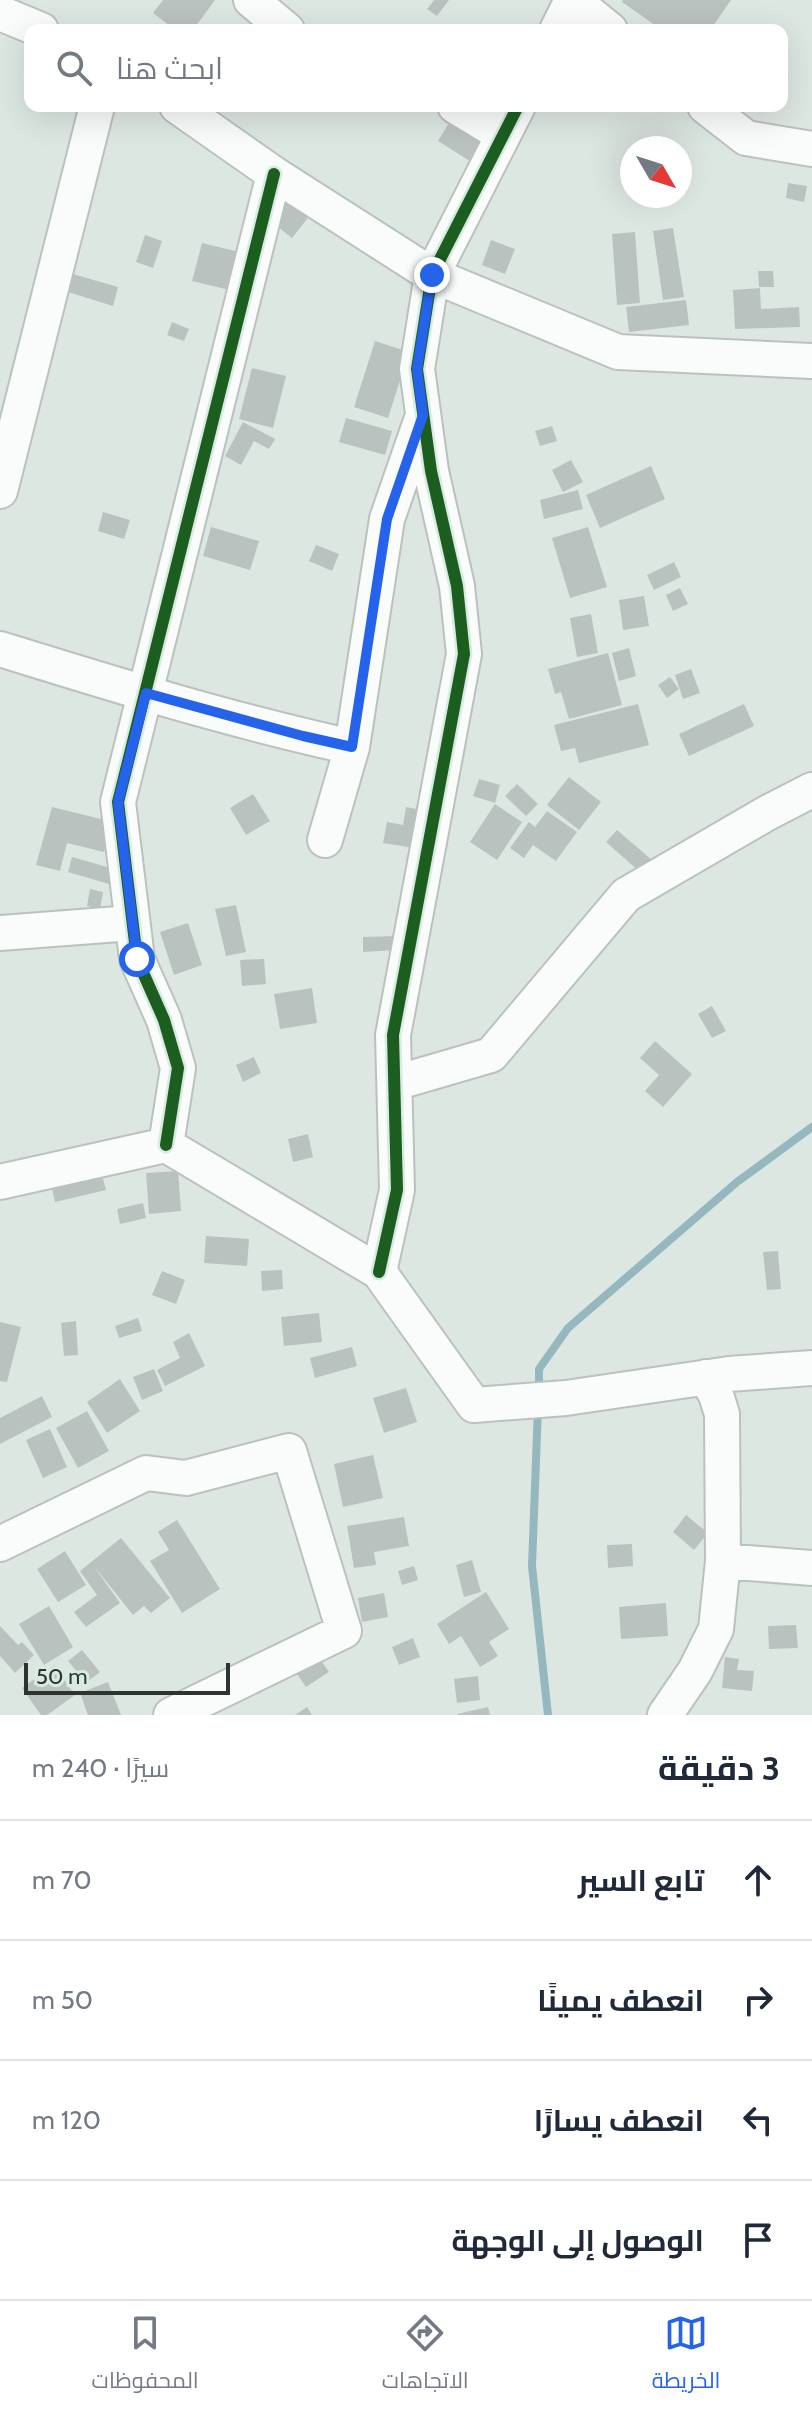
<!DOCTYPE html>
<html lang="ar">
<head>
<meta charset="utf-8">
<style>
	:root { --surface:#fff; --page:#f2f2f3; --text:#1f2937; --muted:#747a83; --line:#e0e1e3; --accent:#2563eb }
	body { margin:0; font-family:Cabin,Cairo,sans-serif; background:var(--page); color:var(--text); direction:rtl }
	.compass { position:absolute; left:620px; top:136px; width:72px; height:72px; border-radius:50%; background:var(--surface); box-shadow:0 8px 32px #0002; rotate:129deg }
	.scale { position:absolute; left:24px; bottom:20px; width:206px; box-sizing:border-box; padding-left:8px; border:4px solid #2e3531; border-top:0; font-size:22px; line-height:28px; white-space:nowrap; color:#2e3531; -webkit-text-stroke:6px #d9ebe1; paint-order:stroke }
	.stop { position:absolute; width:24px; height:24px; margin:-18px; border:6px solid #2563eb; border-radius:50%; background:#fff }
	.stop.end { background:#2563eb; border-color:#fff; box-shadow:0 2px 8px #0008 }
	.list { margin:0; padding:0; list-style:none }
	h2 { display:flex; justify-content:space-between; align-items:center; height:104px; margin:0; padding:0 32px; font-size:34px }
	h2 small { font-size:26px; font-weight:400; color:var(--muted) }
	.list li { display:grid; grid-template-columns:52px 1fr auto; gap:24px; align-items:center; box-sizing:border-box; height:120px; padding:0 32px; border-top:2px solid var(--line) }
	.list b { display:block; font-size:30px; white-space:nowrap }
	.list em { font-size:26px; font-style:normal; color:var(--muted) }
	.icon { flex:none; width:44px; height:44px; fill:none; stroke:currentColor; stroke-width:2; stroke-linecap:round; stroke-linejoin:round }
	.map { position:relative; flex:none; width:812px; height:1715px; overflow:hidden; direction:ltr }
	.search { position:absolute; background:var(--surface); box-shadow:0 8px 32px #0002; left:24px; right:24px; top:24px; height:88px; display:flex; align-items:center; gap:20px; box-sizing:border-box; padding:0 28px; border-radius:16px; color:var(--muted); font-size:30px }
	.sheet { height:584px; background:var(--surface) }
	nav { display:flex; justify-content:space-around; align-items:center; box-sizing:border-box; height:112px; border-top:2px solid var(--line); background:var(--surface); font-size:22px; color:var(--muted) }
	nav a { display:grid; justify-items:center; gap:4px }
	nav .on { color:var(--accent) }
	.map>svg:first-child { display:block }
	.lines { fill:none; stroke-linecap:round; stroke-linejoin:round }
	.stream { stroke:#95b7be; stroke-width:8 }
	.building { fill:#bac2c0 }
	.minor-casing { stroke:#bbc2be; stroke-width:38 }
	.minor { stroke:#fafbfb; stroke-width:34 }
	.cycleway-casing { stroke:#d9ebe1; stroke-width:17 }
	.cycleway { stroke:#1b5e20; stroke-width:12 }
	.route { stroke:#2563eb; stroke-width:10 }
</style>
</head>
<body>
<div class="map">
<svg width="812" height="1715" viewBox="0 0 812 1715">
	<rect width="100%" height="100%" fill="#dde7e2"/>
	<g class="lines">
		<path class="stream" d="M539,1394V1369L568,1328L737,1182L812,1127
			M538,1407L532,1566L548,1715"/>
	</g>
	<path class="building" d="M163,0H215L193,30H184L175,24L173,28L153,13Z
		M434,0H449L437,16L427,9Z
		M623,0H731L710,30H662L622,2Z
		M452,118L491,143L476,165L438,141Z
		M788,183L807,186L804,202L786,198Z
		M291,198L311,214L292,238L272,222Z
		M673,228L684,297L663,300L653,231Z
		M635,232L640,303L617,305L612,234Z
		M145,235L162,241L153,268L136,262Z
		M491,240L515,249L505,274L482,265Z
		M202,243L252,255L242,293L192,281Z
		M758,271H773L774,287H759Z
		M73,274L118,287L113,306L68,292Z
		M760,288L761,309L799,307L800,327L735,329L733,290Z
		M686,300L689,325L629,332L626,307Z
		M172,322L189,329L184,341L167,335Z
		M375,341L409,352L388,418L354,407Z
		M252,368L286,376L273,428L239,419Z
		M346,418L392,431L385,455L339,442Z
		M243,422L275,439L269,449L254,441L241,465L225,456Z
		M552,426L557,441L540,446L535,431Z
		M571,460L583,482L563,492L552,470Z
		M651,466L665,499L600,528L586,495Z
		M578,490L583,509L544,519L540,500Z
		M103,512L130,520L124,539L98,531Z
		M211,527L259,541L250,570L203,556Z
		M588,527L607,587L570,598L552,538Z
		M316,545L339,554L332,571L309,561Z
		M674,562L681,577L654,590L647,575Z
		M680,588L688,604L673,611L666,595Z
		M644,596L649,626L623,630L619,600Z
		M591,614L598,653L577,657L570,618Z
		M629,648L636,676L619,681L612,653Z
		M608,653L622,705L569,719L561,692L555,694L548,669Z
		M691,669L700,693L683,699L675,675Z
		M670,677L679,689L667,698L658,685Z
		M638,704L649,745L579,763L575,748L561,751L554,725Z
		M744,704L754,726L689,756L679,734Z
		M569,777L601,802L579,830L547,805Z
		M479,779L500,785L495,803L473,796Z
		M517,784L538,804L526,816L505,796Z
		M253,794L270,821L246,835L230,808Z
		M495,804L522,822L497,860L470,842Z
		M52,807L113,822L104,852L67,843L60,871L36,865Z
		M406,807L427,811L421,849L383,843L387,822L403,825Z
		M547,811L577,832L556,861L533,845L524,858L510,848L529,822L535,827Z
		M617,830L652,860L641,873L606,842Z
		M72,857L114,869L109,884L68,872Z
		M90,889L103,892L100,909L87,906Z
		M236,905L246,952L226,956L215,909Z
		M188,923L202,965L174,975L160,932Z
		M396,936L397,950L363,952V937Z
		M264,959L266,984L242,986L240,960Z
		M312,988L317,1023L280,1029L274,994Z
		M712,1006L726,1031L712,1038L698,1014Z
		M655,1041L692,1074L663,1107L645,1091L659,1075L640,1058Z
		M254,1057L261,1073L243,1082L236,1065Z
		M308,1134L313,1157L293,1162L288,1139Z
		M99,1164L106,1190L55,1202L49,1175Z
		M178,1171L181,1211L149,1214L146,1173Z
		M143,1203L146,1218L120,1224L117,1209Z
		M206,1236L249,1239L247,1266L204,1263Z
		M778,1251L781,1289L767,1290L763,1252Z
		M282,1270L283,1289L262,1291L261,1271Z
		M162,1271L185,1280L176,1304L152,1295Z
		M319,1313L322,1342L284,1346L281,1317Z
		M138,1318L142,1331L119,1338L115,1326Z
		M76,1321L78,1355L64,1356L61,1323Z
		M0,1322L21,1327L7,1382L0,1381Z
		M189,1333L205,1366L165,1386L157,1370L180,1358L173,1342Z
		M352,1347L357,1366L315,1378L310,1358Z
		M154,1369L163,1391L142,1400L133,1377Z
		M120,1379L140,1411L107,1433L87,1402Z
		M406,1388L417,1422L384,1433L373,1398Z
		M42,1396L52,1417L0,1444V1418Z
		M87,1411L109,1451L78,1468L56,1428Z
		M50,1429L67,1467L43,1478L26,1440Z
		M373,1455L383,1498L343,1507L334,1464Z
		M686,1515L708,1533L694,1550L673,1532Z
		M404,1517L409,1546L374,1552L376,1565L354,1568L347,1526Z
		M177,1520L220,1589L182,1613L150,1561L169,1550L158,1532Z
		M121,1538L170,1598L151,1613L144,1606L133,1615L93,1565L120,1603L86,1627L74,1612L97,1595L80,1571Z
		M632,1544L633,1566L608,1568L607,1545Z
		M65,1551L86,1585L58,1602L37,1569Z
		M472,1560L481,1592L464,1597L456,1565Z
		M414,1566L418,1580L402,1585L398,1571Z
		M486,1592L509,1629L489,1642L498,1656L480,1667L461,1636L449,1644L437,1624Z
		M384,1593L388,1617L362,1622L358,1598Z
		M666,1603L668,1636L621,1639L619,1607Z
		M49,1606L73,1647L44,1665L19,1624Z
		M796,1625L798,1648L769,1649L768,1626Z
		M0,1626L18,1645L22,1642L34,1655L15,1673L0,1656Z
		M413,1638L420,1657L399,1665L392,1647Z
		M82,1650L100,1672L86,1683L68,1661Z
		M317,1655L329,1672L306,1687L295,1671Z
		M725,1657L739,1659L737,1670L754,1671L752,1691L722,1688Z
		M54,1665L75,1695L47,1715H41L22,1688Z
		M478,1676L480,1700L457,1703L454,1679Z
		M108,1682L121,1715H88L80,1693Z
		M307,1707L312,1715H295Z
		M488,1707L490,1715H457V1714Z"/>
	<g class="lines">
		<g class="minor-casing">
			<path id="minor" d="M251,0L287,30
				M573,0L610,30
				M0,13L41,30
				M557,30L572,0
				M177,106L274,174L432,275L618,352L812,361
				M455,106L503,135
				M705,106L746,138L812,149
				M0,491L97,106
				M0,649C116,685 233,721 352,747
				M325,840L352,747L387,519L421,421
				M0,933L132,923
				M395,1083L491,1055L626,895L769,812L812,790
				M166,1145L178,1068L164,1020L137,959L118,802L274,174
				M0,1182L166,1145L379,1272L474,1405L566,1398L729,1374L812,1368
				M379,1272L397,1190L393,1035L464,654L457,586L431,471L417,369L432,275L518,106
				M0,1544L146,1473L186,1478L289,1451L344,1631L171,1715
				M723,1561L812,1568
				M665,1715L695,1671L716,1629L723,1561L722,1414L716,1395L706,1377"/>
		</g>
		<use href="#minor" class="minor"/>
		<g class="cycleway-casing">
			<path id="cycleway" d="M166,1145L178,1068L164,1020L137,959L118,802L274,174
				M379,1272L397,1190L393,1035L464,654L457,586L431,471L417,369L432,275L518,106"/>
		</g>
		<use href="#cycleway" class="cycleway"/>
	</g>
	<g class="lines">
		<path class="route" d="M137,959L118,802L146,693L303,736L352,747L387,519L423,415L417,369L432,275"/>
	</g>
</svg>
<svg class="compass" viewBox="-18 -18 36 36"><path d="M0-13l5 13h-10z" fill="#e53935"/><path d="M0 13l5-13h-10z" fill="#747a83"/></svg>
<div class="scale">50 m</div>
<div class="stop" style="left:137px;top:959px"></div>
<div class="stop end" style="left:432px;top:275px"></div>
<div class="search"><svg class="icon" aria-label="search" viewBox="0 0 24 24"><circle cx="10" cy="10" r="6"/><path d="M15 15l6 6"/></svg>ابحث هنا</div>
</div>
<section class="sheet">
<h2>3 دقيقة<small>سيرًا · 240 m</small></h2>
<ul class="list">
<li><svg class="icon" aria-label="ahead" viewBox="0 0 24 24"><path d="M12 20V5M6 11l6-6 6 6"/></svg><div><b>تابع السير</b></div><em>70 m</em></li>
<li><svg class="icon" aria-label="right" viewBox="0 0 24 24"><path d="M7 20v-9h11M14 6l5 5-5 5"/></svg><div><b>انعطف يمينًا</b></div><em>50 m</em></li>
<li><svg class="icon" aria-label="left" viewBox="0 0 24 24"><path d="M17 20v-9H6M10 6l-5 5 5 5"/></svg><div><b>انعطف يسارًا</b></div><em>120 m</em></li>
<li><svg class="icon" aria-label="arrive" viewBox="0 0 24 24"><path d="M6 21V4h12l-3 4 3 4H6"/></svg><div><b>الوصول إلى الوجهة</b></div></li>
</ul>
</section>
<nav>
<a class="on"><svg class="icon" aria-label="map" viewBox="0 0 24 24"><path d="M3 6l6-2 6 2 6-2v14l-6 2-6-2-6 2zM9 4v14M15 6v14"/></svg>الخريطة</a>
<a><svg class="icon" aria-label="directions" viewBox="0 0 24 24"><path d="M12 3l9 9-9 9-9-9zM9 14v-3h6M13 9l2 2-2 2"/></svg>الاتجاهات</a>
<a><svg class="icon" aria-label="saved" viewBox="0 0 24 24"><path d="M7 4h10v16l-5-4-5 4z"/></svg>المحفوظات</a>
</nav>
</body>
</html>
